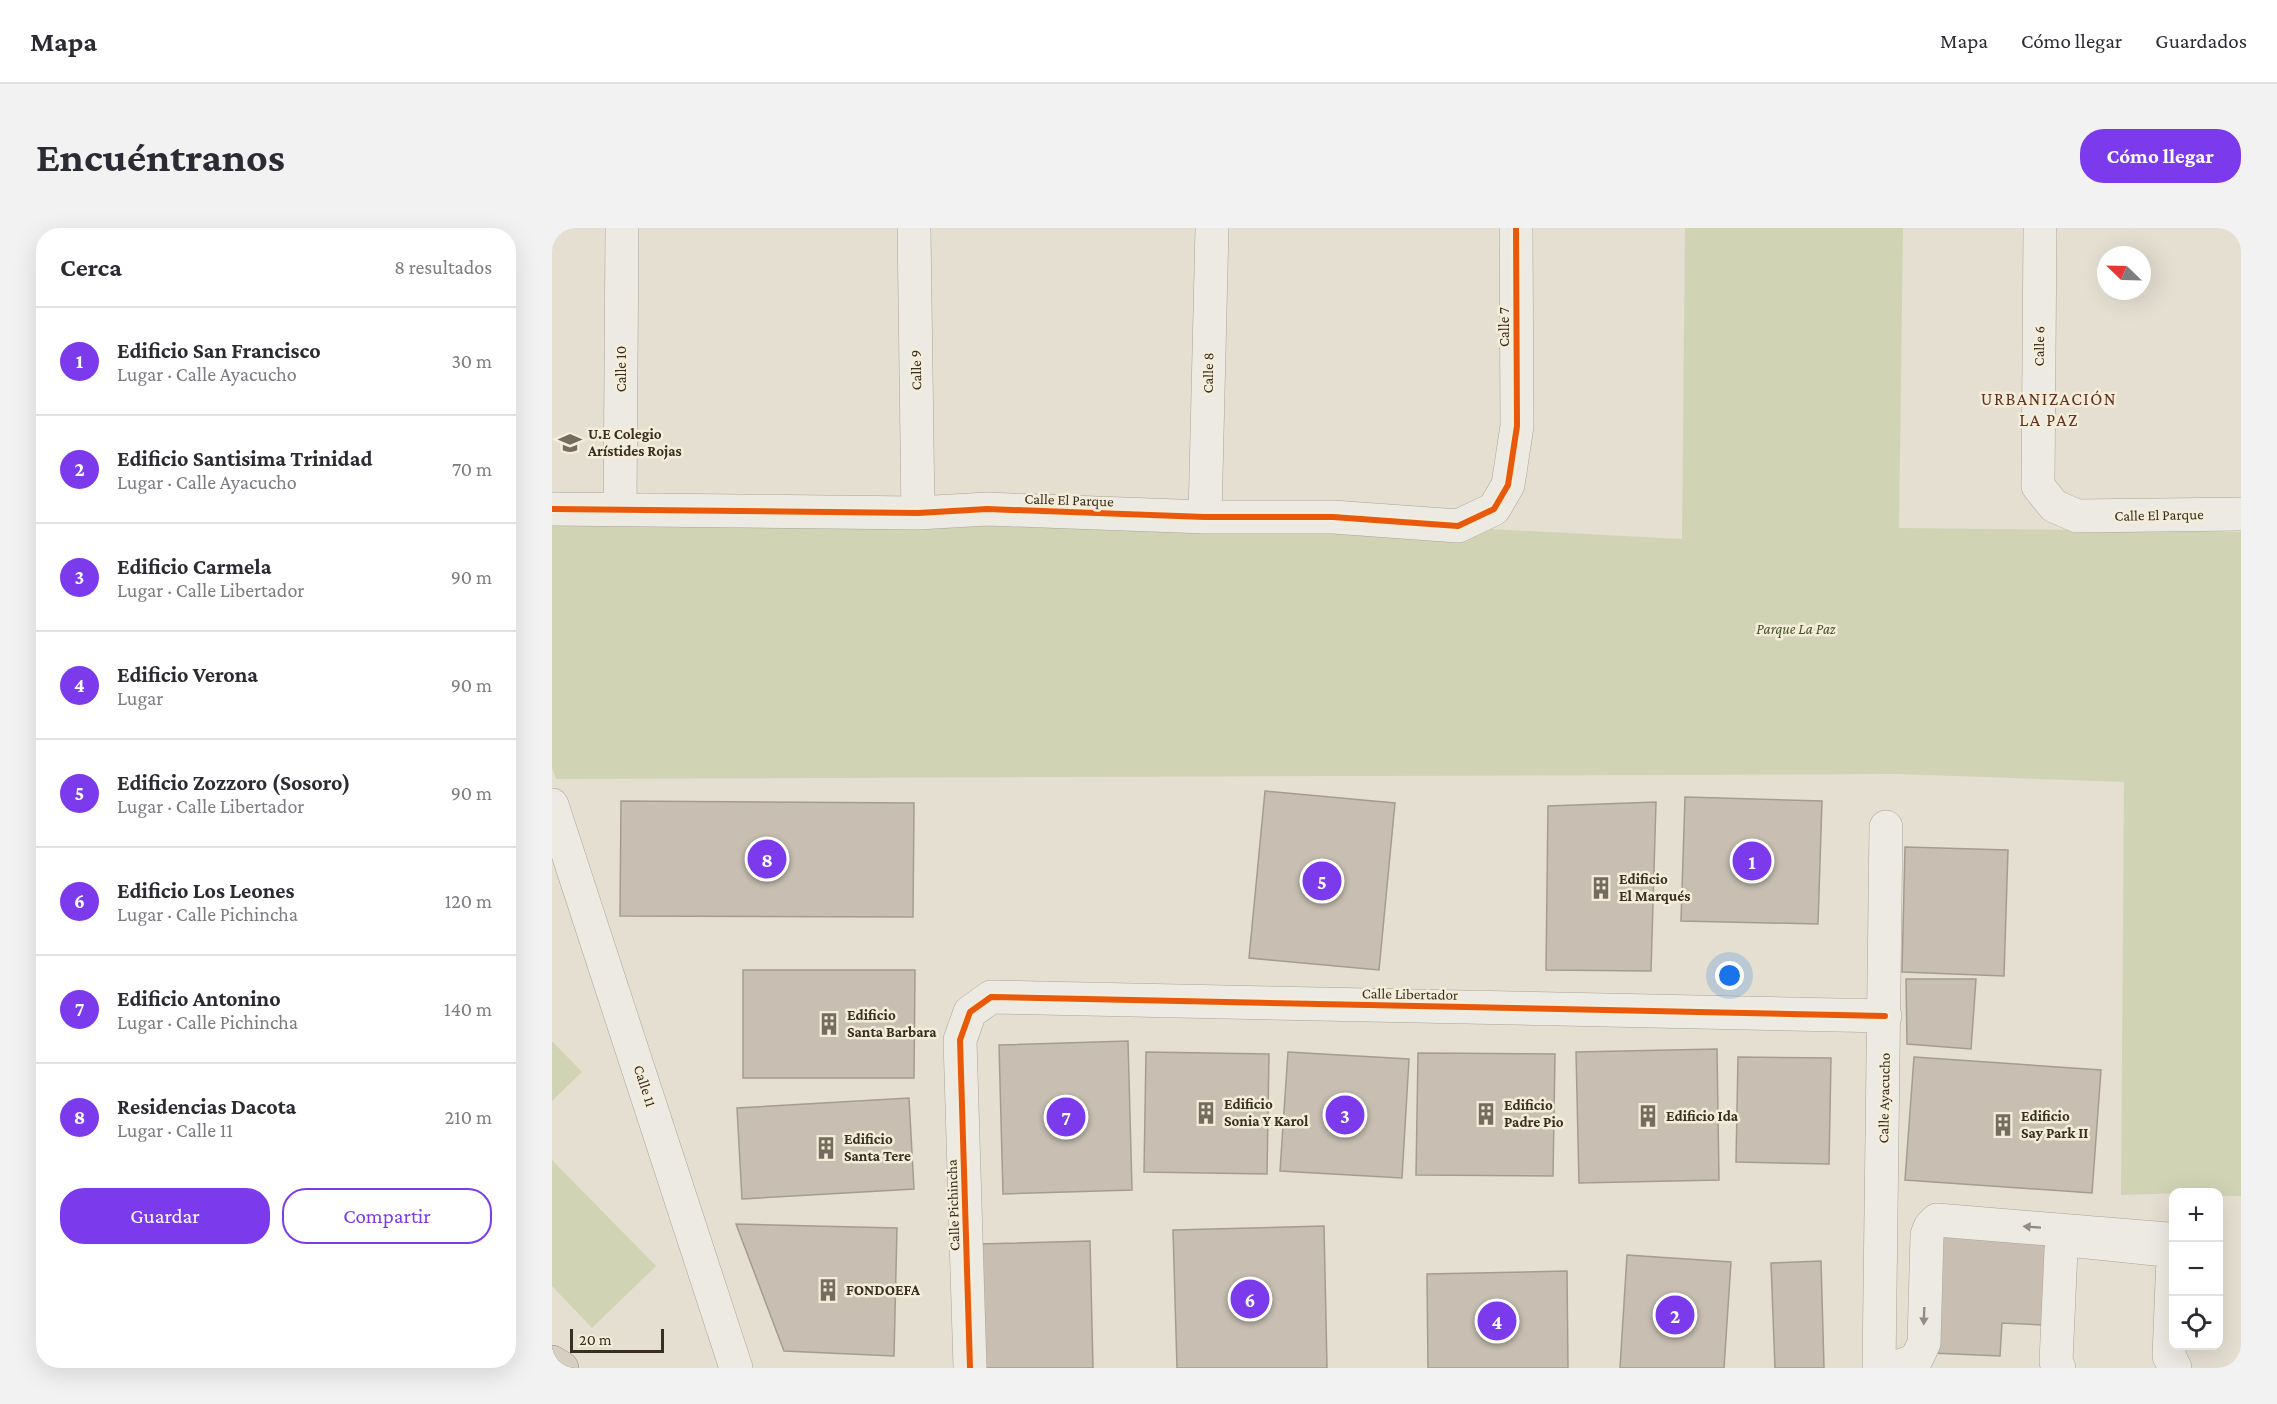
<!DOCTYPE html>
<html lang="es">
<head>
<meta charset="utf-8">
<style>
	:root { --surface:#fff; --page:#f2f2f3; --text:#2b2b33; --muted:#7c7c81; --line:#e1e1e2; --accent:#7c3aed }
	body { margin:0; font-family:"Crimson Pro",serif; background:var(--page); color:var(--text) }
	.controls { position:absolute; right:18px; bottom:18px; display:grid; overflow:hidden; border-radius:12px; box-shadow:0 6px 24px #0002 }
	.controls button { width:54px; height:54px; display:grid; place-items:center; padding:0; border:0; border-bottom:2px solid var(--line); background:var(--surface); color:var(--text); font:30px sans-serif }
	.compass { position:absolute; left:1545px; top:18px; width:54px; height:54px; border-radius:50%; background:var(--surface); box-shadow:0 6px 24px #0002; rotate:293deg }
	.scale { position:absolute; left:18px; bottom:15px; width:94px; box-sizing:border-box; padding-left:6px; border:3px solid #392e22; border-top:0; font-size:16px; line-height:21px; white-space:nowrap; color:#392e22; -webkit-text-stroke:4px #f4edd9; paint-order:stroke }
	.you { position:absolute; left:1178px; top:748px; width:21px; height:21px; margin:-15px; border:4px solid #fff; border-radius:50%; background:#1a73e8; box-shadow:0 0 0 9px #1a73e833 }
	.badge { display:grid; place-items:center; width:39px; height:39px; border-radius:50%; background:var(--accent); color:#fff; font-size:20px; font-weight:700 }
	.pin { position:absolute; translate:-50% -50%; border:3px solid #fff; box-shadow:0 2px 6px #0006 }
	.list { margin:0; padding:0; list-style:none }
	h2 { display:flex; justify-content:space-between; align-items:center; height:78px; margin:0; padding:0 24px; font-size:26px }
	h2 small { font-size:20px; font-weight:400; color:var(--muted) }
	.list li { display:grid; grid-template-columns:39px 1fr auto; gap:18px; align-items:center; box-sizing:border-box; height:108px; padding:0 24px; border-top:2px solid var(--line) }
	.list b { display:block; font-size:22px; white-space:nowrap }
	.list p { margin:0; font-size:20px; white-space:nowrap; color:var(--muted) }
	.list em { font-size:20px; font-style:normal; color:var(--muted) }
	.actions { display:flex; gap:12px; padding:18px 24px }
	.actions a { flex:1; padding:14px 0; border:2px solid var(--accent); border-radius:24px; text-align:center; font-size:21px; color:var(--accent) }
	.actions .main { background:var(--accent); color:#fff }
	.icon { flex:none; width:33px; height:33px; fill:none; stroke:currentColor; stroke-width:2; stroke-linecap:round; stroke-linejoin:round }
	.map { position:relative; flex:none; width:1689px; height:1140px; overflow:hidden; border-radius:24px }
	header { display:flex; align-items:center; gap:36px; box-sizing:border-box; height:84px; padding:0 30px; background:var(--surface); border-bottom:2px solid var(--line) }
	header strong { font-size:28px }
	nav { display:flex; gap:33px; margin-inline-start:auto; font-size:21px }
	.intro { display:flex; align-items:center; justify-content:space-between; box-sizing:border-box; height:144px; padding:0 36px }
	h1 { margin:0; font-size:42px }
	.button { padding:15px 27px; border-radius:24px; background:var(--accent); color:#fff; font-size:21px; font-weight:700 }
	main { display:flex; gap:36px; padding:0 36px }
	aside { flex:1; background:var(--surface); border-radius:24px; box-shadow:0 6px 24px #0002 }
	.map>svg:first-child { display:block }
	.green { fill:#d1d3b5 }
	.building { fill:#c8bfb2; stroke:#a59c90; stroke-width:1.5 }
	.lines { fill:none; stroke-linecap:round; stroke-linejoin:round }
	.minor-casing { stroke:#aaa499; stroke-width:34 }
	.highway-casing { stroke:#908a80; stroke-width:34 }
	.minor { stroke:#eceae2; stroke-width:33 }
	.highway { stroke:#d7d0c2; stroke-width:33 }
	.cycleway-casing { stroke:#f4edd9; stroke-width:10 }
	.cycleway { stroke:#e8590c; stroke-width:6 }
	.oneway { fill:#928c82 }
	.labels { text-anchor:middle; stroke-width:5; stroke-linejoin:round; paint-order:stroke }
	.street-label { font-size:15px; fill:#392e22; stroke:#f4edd9 }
	.poi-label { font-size:15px; font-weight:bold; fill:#392e22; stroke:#f4edd9; text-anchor:start }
	.park-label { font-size:15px; font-style:italic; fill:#47542a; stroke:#f4edd9 }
	.quarter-label { font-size:18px; letter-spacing:1.5px; fill:#623424; stroke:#f4edd9 }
</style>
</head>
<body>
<header>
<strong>Mapa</strong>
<nav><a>Mapa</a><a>Cómo llegar</a><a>Guardados</a></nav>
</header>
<div class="intro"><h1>Encuéntranos</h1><a class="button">Cómo llegar</a></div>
<main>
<aside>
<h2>Cerca<small>8 resultados</small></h2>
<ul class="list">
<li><span class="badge">1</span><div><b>Edificio San Francisco</b><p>Lugar · Calle Ayacucho</p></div><em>30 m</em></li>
<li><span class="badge">2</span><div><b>Edificio Santisima Trinidad</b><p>Lugar · Calle Ayacucho</p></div><em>70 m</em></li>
<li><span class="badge">3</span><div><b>Edificio Carmela</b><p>Lugar · Calle Libertador</p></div><em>90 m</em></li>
<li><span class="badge">4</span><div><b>Edificio Verona</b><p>Lugar</p></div><em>90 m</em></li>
<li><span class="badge">5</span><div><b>Edificio Zozzoro (Sosoro)</b><p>Lugar · Calle Libertador</p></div><em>90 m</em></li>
<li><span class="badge">6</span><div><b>Edificio Los Leones</b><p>Lugar · Calle Pichincha</p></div><em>120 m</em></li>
<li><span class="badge">7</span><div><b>Edificio Antonino</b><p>Lugar · Calle Pichincha</p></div><em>140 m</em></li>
<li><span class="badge">8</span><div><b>Residencias Dacota</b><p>Lugar · Calle 11</p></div><em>210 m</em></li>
</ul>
<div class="actions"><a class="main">Guardar</a><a>Compartir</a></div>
</aside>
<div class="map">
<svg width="1689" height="1140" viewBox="0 0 1689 1140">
	<rect width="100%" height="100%" fill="#e4dfd1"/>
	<path class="green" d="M1133,0H1351L1347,300L1689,304V968H1667L1666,964L1569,967L1572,554L1344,546L4,551L0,540V285L780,293L1130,311Z
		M0,813L30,844L0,873Z
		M0,932L104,1038L40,1100L0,1058Z"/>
	<path class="building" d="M713,563L843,575L827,742L697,730Z
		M1133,569L1270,573L1266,696L1129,693Z
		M69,573L362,575L361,689L68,688Z
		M1104,574L1099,743L994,742L996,578Z
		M1353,619L1456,622L1452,748L1350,744Z
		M191,742H363L362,850H191Z
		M1354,751H1424L1419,821L1355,816Z
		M576,813L580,962L451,966L447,817Z
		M1165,821L1167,952L1027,955L1024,824Z
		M594,824L717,826L715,946L592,944Z
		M736,824L857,831L850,950L728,943Z
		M866,825L1003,826L1001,948L864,947Z
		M1186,829L1279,830L1277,936L1184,934Z
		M1362,829L1549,842L1540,965L1353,952Z
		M357,870L362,961L190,971L185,880Z
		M184,996L345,1000L342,1128L232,1123Z
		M772,998L775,1140H625L621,1002Z
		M1386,999L1498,1004L1492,1097L1450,1095L1448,1128L1379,1125Z
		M538,1013L541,1140H429L426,1016Z
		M1075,1027L1179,1034L1172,1140H1068Z
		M1269,1033L1272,1140H1223L1219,1035Z
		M1015,1043L1016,1140H876L875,1046Z"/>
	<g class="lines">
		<g class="minor-casing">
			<path id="minor" d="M362,0L366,285
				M1488,0L1486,258L1502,278L1525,288L1689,286
				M0,281L366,285L435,281L653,289H781L906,298L942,281L956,257L965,198L964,0
				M68,281L70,0
				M653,289L660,0
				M0,577L184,1140
				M1327,1138H1348L1364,1132L1372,1115L1375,1007L1378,999L1385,992L1616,1011L1622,1013
				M418,1140L408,812L418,784L439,769L1333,788
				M1327,1140L1334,599
				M1507,1140L1504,1134L1509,1022L1511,1015L1517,1012L1613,1022L1621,1029L1617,1128L1623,1140"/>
		</g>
		<g class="highway-casing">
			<path id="highway" d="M0,1134L10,1140"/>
		</g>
		<use href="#minor" class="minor"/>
		<use href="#highway" class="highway"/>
		<g class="cycleway-casing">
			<path id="cycleway" d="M0,281L366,285L435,281L653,289H781L906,298L942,281L956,257L965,198L964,0
				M418,1140L408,812L418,784L439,769L1333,788"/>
		</g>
		<use href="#cycleway" class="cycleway"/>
	</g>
	<defs><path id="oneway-solid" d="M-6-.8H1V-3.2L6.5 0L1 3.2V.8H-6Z" transform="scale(1.5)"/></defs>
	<g class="oneway">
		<use href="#oneway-solid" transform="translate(1480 999) rotate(-176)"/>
		<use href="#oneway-solid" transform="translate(1372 1088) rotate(92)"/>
	</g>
	<defs>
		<g id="school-bare" transform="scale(1.8)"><path d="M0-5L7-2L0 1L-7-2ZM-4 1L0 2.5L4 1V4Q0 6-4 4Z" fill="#756c5f" stroke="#f4edd9" stroke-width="2.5" paint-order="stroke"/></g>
		<g id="building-bare" transform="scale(1.8)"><path d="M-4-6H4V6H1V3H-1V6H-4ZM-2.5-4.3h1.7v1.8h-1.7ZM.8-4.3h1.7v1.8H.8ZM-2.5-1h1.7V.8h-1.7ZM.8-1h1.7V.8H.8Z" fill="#756c5f" stroke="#f4edd9" stroke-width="2.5" paint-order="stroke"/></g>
	</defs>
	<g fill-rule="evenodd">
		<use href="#school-bare" x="18" y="215"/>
		<use href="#building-bare" x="1049" y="660"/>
		<use href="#building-bare" x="277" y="796"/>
		<use href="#building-bare" x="654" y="885"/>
		<use href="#building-bare" x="934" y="886"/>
		<use href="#building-bare" x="1096" y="888"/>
		<use href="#building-bare" x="1451" y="897"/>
		<use href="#building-bare" x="274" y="920"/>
		<use href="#building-bare" x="276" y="1062"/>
	</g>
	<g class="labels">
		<g class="street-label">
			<text transform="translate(952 99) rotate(-90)" y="5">Calle 7</text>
			<text transform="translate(1487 118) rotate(-89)" y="5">Calle 6</text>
			<text transform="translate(69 141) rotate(-90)" y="5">Calle 10</text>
			<text transform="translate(364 142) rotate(-91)" y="5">Calle 9</text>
			<text transform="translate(656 145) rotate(-89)" y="5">Calle 8</text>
			<text transform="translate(517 272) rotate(2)" y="5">Calle El Parque</text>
			<text transform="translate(1607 287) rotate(-1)" y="5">Calle El Parque</text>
			<text transform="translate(858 766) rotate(1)" y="5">Calle Libertador</text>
			<text transform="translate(93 858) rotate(72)" y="5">Calle 11</text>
			<text transform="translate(1332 870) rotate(-89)" y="5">Calle Ayacucho</text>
			<text transform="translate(401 977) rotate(-92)" y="5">Calle Pichincha</text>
		</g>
		<g class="poi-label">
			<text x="36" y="211">U.E Colegio<tspan x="36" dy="17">Arístides Rojas</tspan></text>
			<text x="1067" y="656">Edificio<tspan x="1067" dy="17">El Marqués</tspan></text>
			<text x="295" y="792">Edificio<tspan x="295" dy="17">Santa Barbara</tspan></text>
			<text x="672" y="881">Edificio<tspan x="672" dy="17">Sonia Y Karol</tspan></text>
			<text x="952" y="882">Edificio<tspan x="952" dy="17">Padre Pio</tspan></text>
			<text x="1114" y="893">Edificio Ida</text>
			<text x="1469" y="893">Edificio<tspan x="1469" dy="17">Say Park II</tspan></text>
			<text x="292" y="916">Edificio<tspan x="292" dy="17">Santa Tere</tspan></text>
			<text x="294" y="1067">FONDOEFA</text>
		</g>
		<g class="park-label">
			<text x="1244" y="406">Parque La Paz</text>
		</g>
		<g class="quarter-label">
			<text x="1497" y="177">URBANIZACIÓN<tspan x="1497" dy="21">LA PAZ</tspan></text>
		</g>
	</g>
</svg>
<div class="controls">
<button>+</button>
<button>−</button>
<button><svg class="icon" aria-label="locate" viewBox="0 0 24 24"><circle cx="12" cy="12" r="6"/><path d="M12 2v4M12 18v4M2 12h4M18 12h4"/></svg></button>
</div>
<svg class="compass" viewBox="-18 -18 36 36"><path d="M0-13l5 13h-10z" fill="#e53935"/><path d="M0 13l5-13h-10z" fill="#7c7c81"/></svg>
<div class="scale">20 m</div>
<div class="you"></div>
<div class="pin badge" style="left:1200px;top:633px">1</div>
<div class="pin badge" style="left:1123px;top:1087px">2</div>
<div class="pin badge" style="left:793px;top:887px">3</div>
<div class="pin badge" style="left:945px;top:1093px">4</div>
<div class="pin badge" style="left:770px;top:653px">5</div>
<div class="pin badge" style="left:698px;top:1071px">6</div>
<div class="pin badge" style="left:514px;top:889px">7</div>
<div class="pin badge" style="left:215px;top:631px">8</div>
</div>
</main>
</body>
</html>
